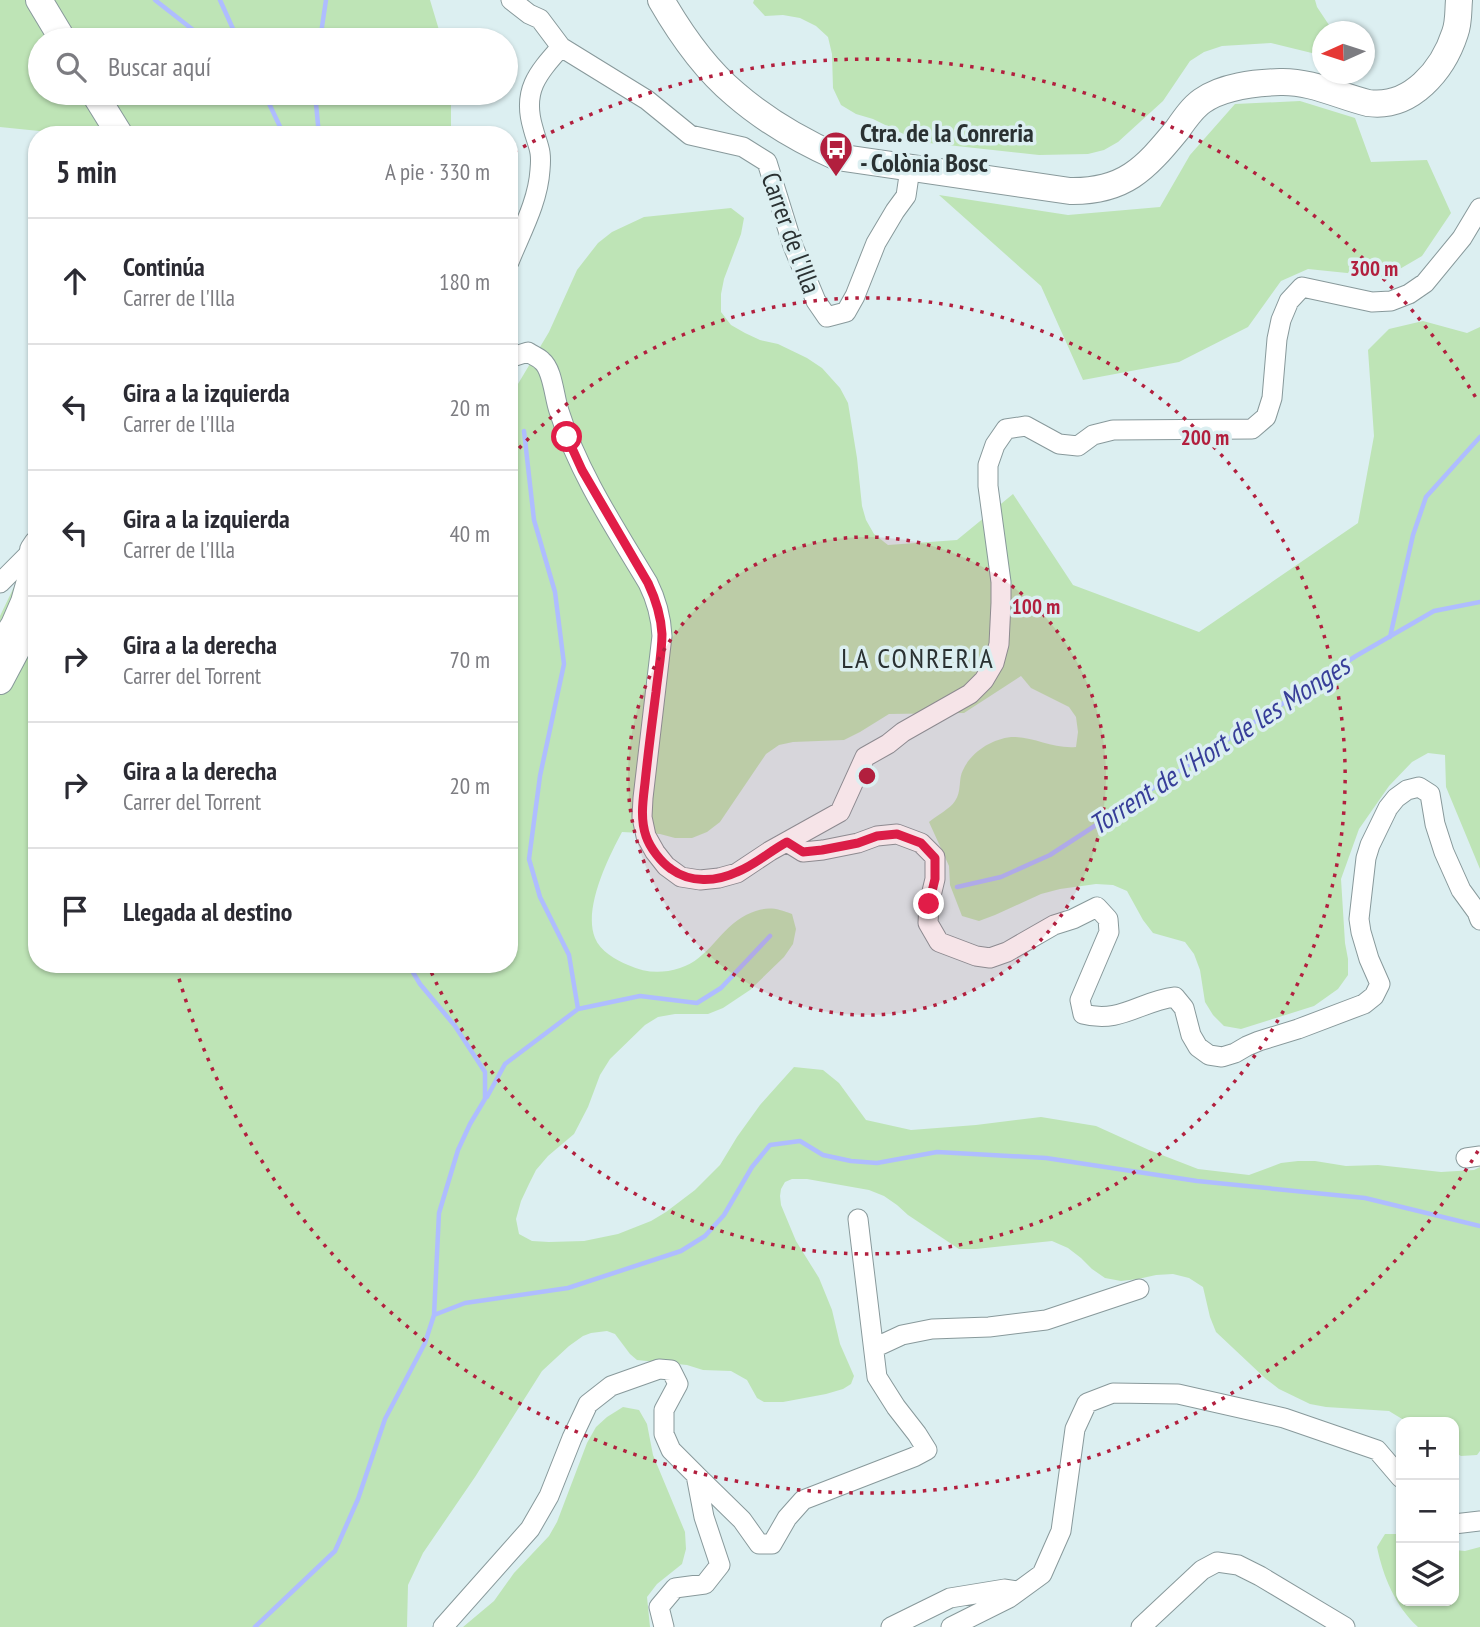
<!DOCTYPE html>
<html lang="es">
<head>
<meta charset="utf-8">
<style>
	:root { --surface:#fff; --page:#f7f7f7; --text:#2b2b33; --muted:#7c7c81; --line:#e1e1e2 }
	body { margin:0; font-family:"PT Sans Narrow",sans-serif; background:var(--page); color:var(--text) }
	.controls { position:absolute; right:21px; bottom:21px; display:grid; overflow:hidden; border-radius:14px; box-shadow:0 2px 5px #0004 }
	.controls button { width:63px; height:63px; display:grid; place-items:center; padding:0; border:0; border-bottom:2px solid var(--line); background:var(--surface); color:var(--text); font:35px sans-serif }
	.compass { position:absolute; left:1312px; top:21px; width:63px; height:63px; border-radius:50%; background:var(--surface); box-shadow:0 2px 5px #0004; rotate:267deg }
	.stop { position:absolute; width:21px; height:21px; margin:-16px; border:5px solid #e11d48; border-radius:50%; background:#fff }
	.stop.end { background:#e11d48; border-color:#fff; box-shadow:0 2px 7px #0008 }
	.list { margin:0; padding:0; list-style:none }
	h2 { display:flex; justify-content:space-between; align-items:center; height:91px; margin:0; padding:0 28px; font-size:30px }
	h2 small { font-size:23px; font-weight:400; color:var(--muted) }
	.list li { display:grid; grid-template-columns:46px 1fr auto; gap:21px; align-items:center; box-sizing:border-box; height:126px; padding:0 28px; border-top:2px solid var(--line) }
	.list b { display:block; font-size:26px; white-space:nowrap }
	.list p { margin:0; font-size:23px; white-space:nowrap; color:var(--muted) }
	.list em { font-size:23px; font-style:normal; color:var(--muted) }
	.icon { flex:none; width:38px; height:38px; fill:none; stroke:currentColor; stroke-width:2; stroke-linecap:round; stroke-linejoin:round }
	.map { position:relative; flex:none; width:1480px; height:1627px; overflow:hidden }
	.search { position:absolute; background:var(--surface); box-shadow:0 2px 5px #0004; left:28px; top:28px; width:490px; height:77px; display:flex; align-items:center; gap:18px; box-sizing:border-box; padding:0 24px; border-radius:38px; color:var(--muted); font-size:26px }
	.panel { position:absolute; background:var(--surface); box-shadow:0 2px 5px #0004; left:28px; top:126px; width:490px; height:847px; border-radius:28px }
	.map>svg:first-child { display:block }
	.green { fill:#bee4b6 }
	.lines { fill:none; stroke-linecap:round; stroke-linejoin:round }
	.stream { stroke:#afbdff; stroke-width:4.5 }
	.street-casing { stroke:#88999b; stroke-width:21 }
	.secondary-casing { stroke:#88999b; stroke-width:28 }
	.street { stroke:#fff; stroke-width:19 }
	.secondary { stroke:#fff; stroke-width:26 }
	.route { stroke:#e11d48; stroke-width:9 }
	.ring { fill:none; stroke:#b21f3e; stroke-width:3.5; stroke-dasharray:3.5 7 }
	.labels { text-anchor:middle; stroke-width:7; stroke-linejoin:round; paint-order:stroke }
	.poi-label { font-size:26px; font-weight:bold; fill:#2a3132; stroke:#dceff1; text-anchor:start }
	.street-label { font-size:26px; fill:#2a3132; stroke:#dceff1 }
	.neighbourhood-label { font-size:28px; letter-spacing:2px; fill:#2a3132; stroke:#dceff1 }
	.water-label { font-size:28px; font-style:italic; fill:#373e99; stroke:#dceff1 }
	.centre { fill:#b21f3e; stroke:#dceff1; stroke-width:3.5 }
	.ring-label { font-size:21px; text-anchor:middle; font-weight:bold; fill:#b21f3e; stroke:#dceff1; stroke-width:7; stroke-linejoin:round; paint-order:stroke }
</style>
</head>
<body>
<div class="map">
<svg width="1480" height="1627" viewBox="0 0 1480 1627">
	<rect width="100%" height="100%" fill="#dceff1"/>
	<path class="green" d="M0,0H430L442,40H40V93H451V135H78L0,127Z
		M754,0H1315L1317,7L1333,31L1322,32V54L1320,55L1271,43L1222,46L1204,52L1190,61L1163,101L1118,142L1104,150L1088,154L1039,155L920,142L873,119L856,114L841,105L833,88L832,54L828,37L816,26L800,18L783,15L765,16L753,3Z
		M1300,101L1355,118L1371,162L1427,160L1451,213L1422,256L1386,277L1308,269L1281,281L1248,327L1179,362L1083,380L1041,286L939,195L1068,215L1160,207L1190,155L1235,104Z
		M731,208L744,218L741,234L724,279L721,294V312L731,325L745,333L760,340L778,344L807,358L822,368L840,388L848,403L857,458L862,506L866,520L874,534L888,545L957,540L1013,494L1073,585L1199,632L1358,523L1374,436L1368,350L1389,329L1423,321L1467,333L1480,327V869L1446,787L1445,755L1428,753L1412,762L1389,786L1359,829L1341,879L1345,943L1348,959V975L1338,989L1314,1006L1241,1029L1224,1026L1213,1015L1205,1002L1200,970L1194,954L1185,942L1153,933L1143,920L1127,891L1113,885L1096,884L1060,889L1041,894L995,915L979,921L962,916L950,885L949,866L929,822C937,815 950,809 955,801C962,791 958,779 963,770C971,752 992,739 1011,737C1033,736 1052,749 1076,747L1078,732L1076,717L1069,707L1031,688L1021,676L964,713L889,714L860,732L844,740L793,742L779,745L766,754L720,822L707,832L692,838H675L660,834L622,832C608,858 583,909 595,938C600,951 616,960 628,965C646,973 661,974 680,968C709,959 720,928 746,915C765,906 774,907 792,914L796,929L793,944L784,957L750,990L723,1008L708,1014H675L658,1017L645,1025L610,1059L600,1075L588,1107L574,1134L548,1156L536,1170L529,1184L521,1201L516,1219L519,1234L532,1241L549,1242L584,1241L618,1234L651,1221L666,1212L695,1190L720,1165L737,1137L760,1105L794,1067L823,1070L839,1083L866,1120L911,1130L976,1125L1041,1117L1096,1126L1149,1150L1198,1169L1249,1175L1281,1163L1298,1161H1315L1346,1166L1378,1165L1441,1172L1474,1170L1480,1167V1451L1477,1455L1461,1456L1454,1452V1422H1407L1389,1411L1326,1407L1310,1404L1279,1389L1266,1379L1216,1332L1210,1317L1203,1287L1189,1278L1173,1274L1156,1275L1138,1279L1121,1281L1105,1278L1092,1269L1081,1258L1068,1248L1052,1241L976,1249H959L908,1215L897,1205L884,1196L869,1190L807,1179H792L785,1182L781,1189L780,1196L781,1205L796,1241L819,1278L832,1310L840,1344L854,1376L851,1384L843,1389L826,1394L783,1402H764L757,1398L747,1380L731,1371L703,1370L687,1365L637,1360L630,1354L615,1334L607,1331L591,1333L583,1336L569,1346L542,1371L475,1477L423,1553L408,1585L407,1627H0V616L37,539V964H509V399L549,332L577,270L598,243L612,232L644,217Z
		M623,1407L639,1410L647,1424L653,1455L685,1532L686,1549L682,1564L657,1584L647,1597L650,1627H463L494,1601L514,1573L549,1536L557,1522L587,1443L596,1427L607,1417Z
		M1385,1534H1401V1601H1454V1550L1465,1551L1480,1547V1627H1418C1395,1606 1383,1576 1377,1547Z"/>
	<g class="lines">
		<path class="stream" d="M155,0L206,40
			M220,0L238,40
			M320,40L326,0
			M264,93L284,135
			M315,93L319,135
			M1390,637L1413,535L1426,497L1480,437
			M957,887L1001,877L1050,855L1356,656L1434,611L1480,602
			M578,1009L640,996L697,1003L721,988L770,936
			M487,1097L505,1064L578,1009L569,955L540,897L529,859L540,776L564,664L555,592L534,520L524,431
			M434,1315L465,1303L568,1288L681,1251L705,1236L724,1215L752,1167L770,1145L800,1141L823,1155L851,1161L877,1163L937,1152L1046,1158L1197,1181L1365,1198L1480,1226
			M255,1627L335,1551L358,1499L385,1419L425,1343L434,1315L439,1213L458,1150L470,1124L485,1099V1072L455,1026L420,984L408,964"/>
		<g class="street-casing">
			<path id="street" d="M511,0L529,14L540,19L561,47L647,100L690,135L743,147L767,162L793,246L816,301L827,317L846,312L855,296L876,243L895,211L906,196L910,169
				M509,262C521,232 538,202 540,170C542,149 538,147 533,128C522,91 537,74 561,47
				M509,358L528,352C532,355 538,357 542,361C553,370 554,397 559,411C578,472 615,528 648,583C657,601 661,616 662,636L643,798L642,817L646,836L655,852L666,866L681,877L700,880L719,878L737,873L770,851L840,812L865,757L888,744L903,732L970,694L984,680L994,663L999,644L1001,603V582L988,486V465L995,445L1006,429L1026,426L1059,444L1078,446L1093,435L1113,430L1252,429L1266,417L1272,398L1277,339L1281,320L1289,301L1302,287L1372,302L1391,301L1409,294L1425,283L1462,238L1480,208
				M0,583L33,550
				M787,842L803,852L823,850L858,843L877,836L897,834L921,843L935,857V879L929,904L928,923L939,942L976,956L990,958L1007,952L1054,925L1073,919L1097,907L1108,919L1109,932L1080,1000L1083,1014C1121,1024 1140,1001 1175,997L1184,1008L1191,1035L1198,1047L1209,1055L1222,1057L1235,1053L1247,1046L1259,1041L1298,1029L1364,1004L1374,996L1380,984L1369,959L1361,932L1359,919L1366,858L1370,845L1388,808L1396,798L1407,790L1419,787L1430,794L1435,824L1444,852L1461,890L1477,912L1480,920
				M1466,1158L1480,1156
				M874,1348L902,1335L932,1329L989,1327L1046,1320L1139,1289
				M696,1475L742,1520L759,1544H772L787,1518L803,1500L914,1457L927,1450L917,1434L896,1407L877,1377L858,1219
				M1454,1524L1480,1521
				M443,1627L530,1529L549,1496L572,1438L588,1404L611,1386L659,1369L671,1370L678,1384L664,1410V1434L671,1450L696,1475L704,1517L720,1565L705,1584L675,1588L659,1607L664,1627
				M891,1627L950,1598L1005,1589L1017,1591
				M951,1627L1009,1598L1042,1574L1061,1531L1075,1429L1087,1403L1113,1393L1178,1394L1284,1418L1377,1450L1401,1478
				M1141,1627L1202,1570L1217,1562L1238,1565L1260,1576L1345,1627"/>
		</g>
		<g class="secondary-casing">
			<path id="secondary" d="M39,0L63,40
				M661,0C680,33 705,69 735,94C765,120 801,141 837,157L1070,191C1124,192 1145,169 1177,130C1184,120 1192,108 1202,101C1223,86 1254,83 1280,82C1311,81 1339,96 1368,103C1411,109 1443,70 1455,33C1459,22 1458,11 1459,0
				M94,93L120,135
				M0,647L14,625L24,602L33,570V550L37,544
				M0,681L27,630"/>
		</g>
		<use href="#street" class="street"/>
		<use href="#secondary" class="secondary"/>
	</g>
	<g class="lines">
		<path class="route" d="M567,437L582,470L648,583C656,600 661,615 662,634C662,653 658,673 656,692C652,723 648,753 645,783C643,800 640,819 646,836C650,848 661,862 671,869C690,883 716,882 737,872C755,865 770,851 787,842L803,852L822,850L858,843L877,836L897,834L921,843L935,858V879L929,904"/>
	</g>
	<circle cx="867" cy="776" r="239" fill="#b21f3e" fill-opacity=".12"/>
	<g class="ring">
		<circle cx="867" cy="776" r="239"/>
		<path d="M512 456A478 478 0 1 1 429 967"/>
		<path d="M1478 1151A717 717 0 0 1 176 968M514 152A717 717 0 0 1 1478 401"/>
	</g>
	<defs>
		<g id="bus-pin" transform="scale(1.75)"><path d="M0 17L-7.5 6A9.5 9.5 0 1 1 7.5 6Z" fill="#b21f3e" stroke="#dceff1"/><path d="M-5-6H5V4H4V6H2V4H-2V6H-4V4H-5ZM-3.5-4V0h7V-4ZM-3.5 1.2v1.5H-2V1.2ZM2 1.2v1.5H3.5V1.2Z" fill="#fff"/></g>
	</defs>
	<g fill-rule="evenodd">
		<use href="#bus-pin" x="836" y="148"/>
	</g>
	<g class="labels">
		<g class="poi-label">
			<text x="860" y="142">Ctra. de la Conreria<tspan x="860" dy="30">- Colònia Bosc</tspan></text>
		</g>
		<g class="street-label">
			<text transform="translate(791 233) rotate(70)" y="9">Carrer de l'Illa</text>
		</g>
		<g class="neighbourhood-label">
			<text x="918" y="668">LA CONRERIA</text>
		</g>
		<g class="water-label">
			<text transform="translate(1219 745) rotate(-33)" y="10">Torrent de l'Hort de les Monges</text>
		</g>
	</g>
	<circle cx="867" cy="776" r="10" class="centre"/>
	<g class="ring-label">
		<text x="1374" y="276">300 m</text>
		<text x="1205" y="445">200 m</text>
		<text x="1036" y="614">100 m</text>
	</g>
</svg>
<div class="controls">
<button>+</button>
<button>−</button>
<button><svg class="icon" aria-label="layers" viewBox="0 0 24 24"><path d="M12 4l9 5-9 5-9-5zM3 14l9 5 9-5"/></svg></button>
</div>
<svg class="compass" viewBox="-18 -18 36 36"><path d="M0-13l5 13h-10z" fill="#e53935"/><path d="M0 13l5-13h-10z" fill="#7c7c81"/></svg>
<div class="stop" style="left:567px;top:437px"></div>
<div class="stop end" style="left:929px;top:904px"></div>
<div class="search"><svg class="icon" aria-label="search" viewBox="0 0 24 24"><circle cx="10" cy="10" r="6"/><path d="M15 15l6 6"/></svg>Buscar aquí</div>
<section class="panel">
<h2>5 min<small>A pie · 330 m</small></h2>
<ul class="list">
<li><svg class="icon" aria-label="ahead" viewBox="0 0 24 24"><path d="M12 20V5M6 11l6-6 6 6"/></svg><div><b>Continúa</b><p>Carrer de l'Illa</p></div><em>180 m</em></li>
<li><svg class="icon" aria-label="left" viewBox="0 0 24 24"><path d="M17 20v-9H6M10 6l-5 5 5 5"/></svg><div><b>Gira a la izquierda</b><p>Carrer de l'Illa</p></div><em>20 m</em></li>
<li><svg class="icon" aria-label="left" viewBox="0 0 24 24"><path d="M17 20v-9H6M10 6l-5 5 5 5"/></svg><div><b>Gira a la izquierda</b><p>Carrer de l'Illa</p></div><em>40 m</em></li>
<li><svg class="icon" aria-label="right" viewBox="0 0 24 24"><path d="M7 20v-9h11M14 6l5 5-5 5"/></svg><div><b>Gira a la derecha</b><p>Carrer del Torrent</p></div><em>70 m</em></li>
<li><svg class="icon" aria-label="right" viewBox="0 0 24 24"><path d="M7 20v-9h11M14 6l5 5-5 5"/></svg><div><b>Gira a la derecha</b><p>Carrer del Torrent</p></div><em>20 m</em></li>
<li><svg class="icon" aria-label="arrive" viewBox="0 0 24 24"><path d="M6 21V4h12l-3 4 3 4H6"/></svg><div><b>Llegada al destino</b></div></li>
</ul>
</section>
</div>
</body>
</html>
